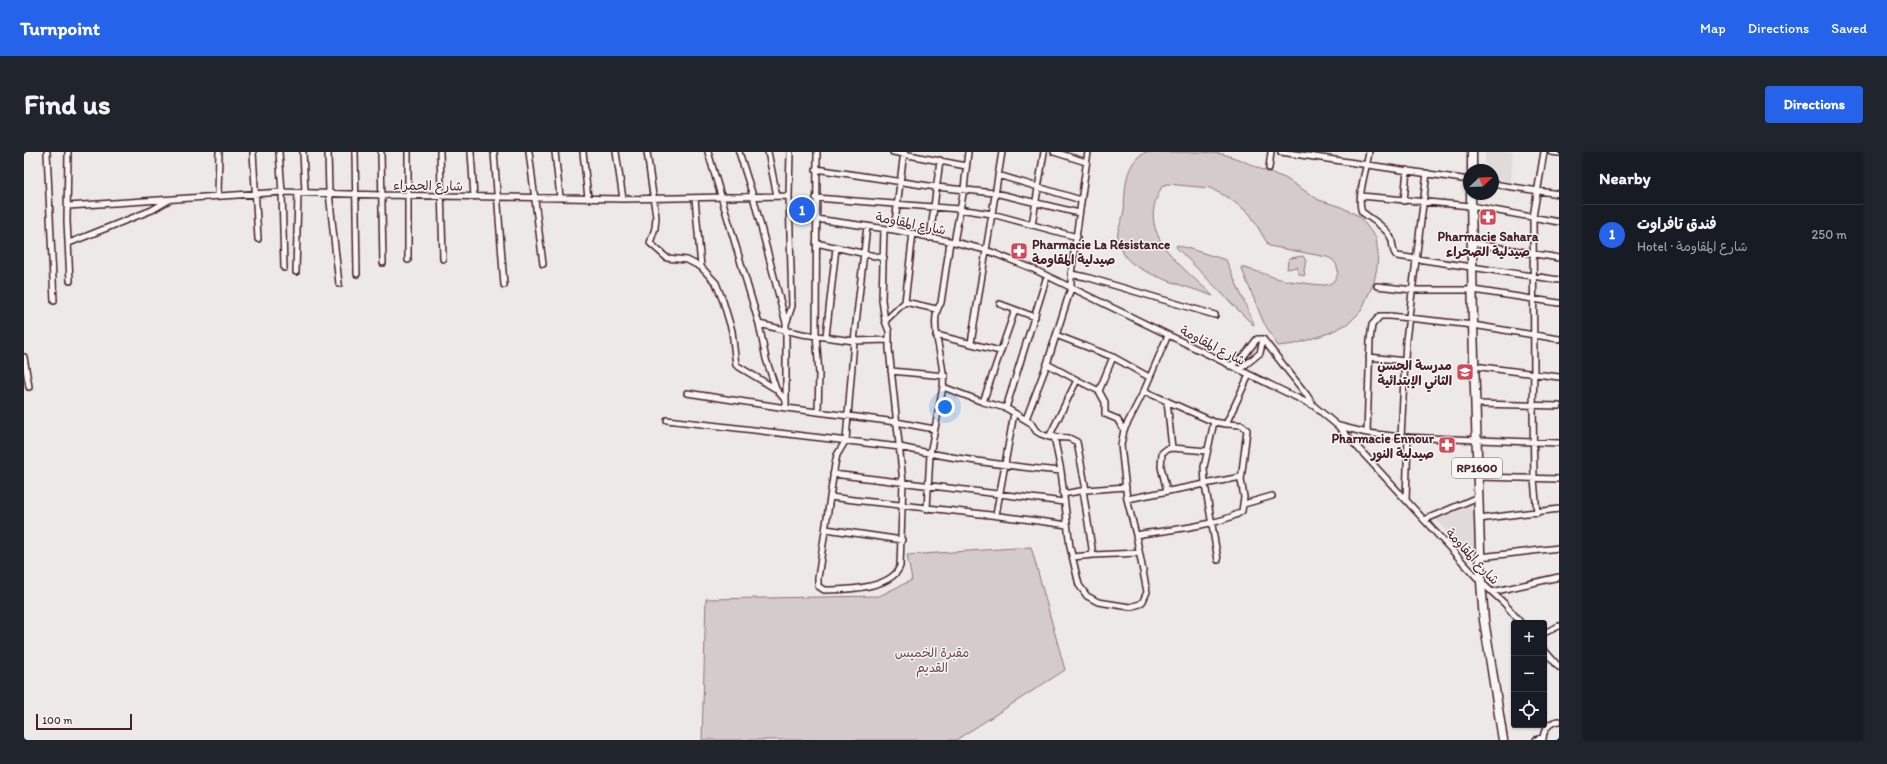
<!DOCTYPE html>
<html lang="en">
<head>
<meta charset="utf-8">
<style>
	:root { --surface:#171b24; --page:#20242c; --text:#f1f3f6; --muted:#9ea1a6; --line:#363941; --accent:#2563eb }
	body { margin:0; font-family:Itim,"Playpen Sans Arabic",sans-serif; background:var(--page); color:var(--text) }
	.controls { position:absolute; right:12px; bottom:12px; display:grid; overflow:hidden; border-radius:4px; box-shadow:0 1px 3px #0004 }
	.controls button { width:36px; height:36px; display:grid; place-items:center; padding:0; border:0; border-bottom:1px solid var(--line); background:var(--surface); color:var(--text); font:20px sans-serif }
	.compass { position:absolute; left:1439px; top:12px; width:36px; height:36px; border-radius:50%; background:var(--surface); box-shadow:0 1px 3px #0004; rotate:67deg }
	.scale { position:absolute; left:12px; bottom:10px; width:96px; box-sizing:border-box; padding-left:4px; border:2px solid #4a1f2b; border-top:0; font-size:11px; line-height:14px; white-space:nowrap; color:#4a1f2b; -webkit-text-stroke:3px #f6f6f2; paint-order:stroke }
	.you { position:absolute; left:921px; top:255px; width:14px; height:14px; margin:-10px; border:3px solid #fff; border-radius:50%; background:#1a73e8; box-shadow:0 0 0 6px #1a73e833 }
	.badge { display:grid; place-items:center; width:26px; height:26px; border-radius:50%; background:var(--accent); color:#fff; font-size:13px; font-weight:700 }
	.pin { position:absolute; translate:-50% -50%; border:2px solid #fff; box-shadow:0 1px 4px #0006 }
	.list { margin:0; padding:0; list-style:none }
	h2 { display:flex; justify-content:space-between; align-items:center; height:52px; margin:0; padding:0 16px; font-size:17px }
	h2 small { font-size:13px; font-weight:400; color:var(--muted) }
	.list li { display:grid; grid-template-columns:26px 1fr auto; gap:12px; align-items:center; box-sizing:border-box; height:60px; padding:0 16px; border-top:1px solid var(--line) }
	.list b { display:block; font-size:15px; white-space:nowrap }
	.list p { margin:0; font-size:13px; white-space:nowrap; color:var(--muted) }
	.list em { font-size:13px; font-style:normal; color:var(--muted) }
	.icon { flex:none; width:22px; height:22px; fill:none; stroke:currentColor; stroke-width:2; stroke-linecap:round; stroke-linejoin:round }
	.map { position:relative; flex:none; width:1535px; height:588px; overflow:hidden; border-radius:4px }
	header { display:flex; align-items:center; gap:24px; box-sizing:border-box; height:56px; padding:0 20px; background:var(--accent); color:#fff }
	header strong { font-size:19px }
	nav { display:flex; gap:22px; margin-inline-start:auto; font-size:14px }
	.intro { display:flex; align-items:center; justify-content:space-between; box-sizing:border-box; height:96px; padding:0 24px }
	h1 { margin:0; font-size:28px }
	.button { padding:10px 18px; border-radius:4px; background:var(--accent); color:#fff; font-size:14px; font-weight:700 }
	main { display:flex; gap:24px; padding:0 24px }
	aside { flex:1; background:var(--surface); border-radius:4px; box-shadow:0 1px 3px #0004 }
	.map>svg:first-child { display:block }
	.built { fill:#e0dad8 }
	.green { fill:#d4cbca; stroke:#8f757a }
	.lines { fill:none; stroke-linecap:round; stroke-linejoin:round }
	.minor-casing { stroke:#4a1f2b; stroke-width:8 }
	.primary-casing { stroke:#4a1f2b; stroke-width:11 }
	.minor { stroke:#f6f6f2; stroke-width:5 }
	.primary { stroke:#f6f6f2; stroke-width:8 }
	.labels { text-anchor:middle; stroke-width:3; stroke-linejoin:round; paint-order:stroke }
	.shield { fill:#f6f6f2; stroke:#7e6067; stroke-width:1 }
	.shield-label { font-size:12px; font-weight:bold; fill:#4a1f2b }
	.street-label { font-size:13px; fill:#4a1f2b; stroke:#f6f6f2 }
	.poi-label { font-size:13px; font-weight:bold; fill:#4a1f2b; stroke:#f6f6f2; text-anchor:end }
	.park-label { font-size:13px; fill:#6c4a53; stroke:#f6f6f2 }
</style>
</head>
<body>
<header>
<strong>Turnpoint</strong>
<nav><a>Map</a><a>Directions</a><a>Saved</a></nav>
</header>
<div class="intro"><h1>Find us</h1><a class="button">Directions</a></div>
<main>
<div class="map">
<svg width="1535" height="588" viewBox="0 0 1535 588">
	<rect width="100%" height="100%" fill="#ece9e6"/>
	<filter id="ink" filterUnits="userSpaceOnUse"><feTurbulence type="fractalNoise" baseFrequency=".025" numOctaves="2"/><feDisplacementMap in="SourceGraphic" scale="8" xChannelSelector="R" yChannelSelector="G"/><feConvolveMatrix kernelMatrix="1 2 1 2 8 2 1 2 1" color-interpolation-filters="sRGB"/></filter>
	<g filter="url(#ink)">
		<path class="built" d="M1461,0H1489L1487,29L1469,27V18H1461Z
			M1448,352L1452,407L1447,409L1411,366Z"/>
		<path class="green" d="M1122,0H1178L1199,2L1217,8L1241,19L1261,26L1295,48L1317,55L1335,64L1352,86L1354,102L1353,115L1350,130L1337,159L1325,171L1305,181L1271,192L1254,194L1239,169L1217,115C1228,118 1239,121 1249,125C1259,129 1287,132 1298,133C1317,134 1319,110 1303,105L1245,94L1226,62L1205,46L1186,36L1143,32L1138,34C1135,41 1131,48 1130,55C1123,92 1165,120 1189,144C1162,134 1132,127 1109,112C1102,107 1096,98 1094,89C1092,80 1097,72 1099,63C1101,56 1100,48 1101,41C1102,25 1106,7 1122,0Z
			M1153,93L1202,108L1230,172L1229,173L1152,95Z
			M1279,104L1282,109L1280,118L1281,123L1279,124L1274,121L1273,115L1263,117L1264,108L1266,106Z
			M1007,395L1041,518L932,588H678L682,447L855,444L888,428L883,403Z"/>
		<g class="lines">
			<g class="minor-casing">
				<path id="minor" d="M23,0L30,149
					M44,0L43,69L46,129
					M229,0L234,87
					M255,0L258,40L260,116
					M279,0L281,40
					M304,0L305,41L315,132
					M331,0L333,122
					M357,0L359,111
					M416,0L419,107
					M447,0L450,45
					M470,0L480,133
					M505,0L519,112
					M531,0L536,45
					M559,0L564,46
					M592,0L599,47
					M623,0L632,65L631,76L626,91L643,106L663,108L677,115L692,131L699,149L708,179L712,213L752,237
					M684,0L735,172L742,207L752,237L762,249
					M715,0L729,44L762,171
					M744,0L753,44
					M793,0L792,182L795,222L794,259
					M869,0L942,14
					M1030,0L1062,10
					M1257,0L1445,28
					M1345,0C1343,15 1332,47 1338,60C1347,67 1362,75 1367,86C1370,92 1367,99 1373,104L1535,128
					M1527,0L1535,1
					M1245,16L1247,0
					M792,17L912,35L971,41L1055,61
					M974,23L1057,48
					M1469,32L1535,42
					M194,44L195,0
					M1337,44L1447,54L1535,70
					M671,46L677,115
					M792,46L935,57L968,62L1053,85
					M1380,49L1383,18
					M44,54L258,40L358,43L599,47L765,44
					M792,67L870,78L930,90L962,98L1007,116L1290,254L1314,274L1457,430L1480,451L1497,471
					M1008,73L1020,0
					M843,74L830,189L822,288L813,303L811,312L794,426V434L800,438C821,438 868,437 876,414L879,330L865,197V179L861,169L858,148L860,77
					M870,78L880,0
					M906,86L916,8
					M926,90L917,151C902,170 923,211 919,235L959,250L982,256L1007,271L1012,279L1017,282L1025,285L1045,286L1053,290L1062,338
					M930,90L940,37L944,0
					M45,91L128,58L145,48
					M792,91L860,106
					M1448,91L1535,106
					M384,108V0
					M272,120L274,41
					M1047,122L1062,125L1191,163
					M1353,134L1389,138H1449L1535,151
					M881,150L889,81
					M976,152L1011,165
					M861,169L881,150L912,157
					M735,172L778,182L830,189L864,188
					M912,183L976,199
					M1032,183L1089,205L1125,225
					M802,184L812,96
					M1239,187L1282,242L1290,254
					M947,191L978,0
					M0,205L5,235
					M1345,205L1381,209
					M1023,212L1053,228L1025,285
					M1206,214L1220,204L1233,187H1239
					M1450,214L1535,225
					M1215,218L1236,201L1239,187
					M867,219L921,224
					M1053,228L1075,239L1089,205
					M1075,239L1081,250V262L1093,267L1100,278
					M1120,239L1190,270L1202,272L1225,223
					M663,241L762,256L872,270L910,277
					M1143,249L1148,296
					M959,250L991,158
					M1451,252L1535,254
					M762,256V172L768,154L765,44L766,0
					M982,256L1023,124
					M1002,267L1023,212L1047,136V122L1064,0
					M643,268L876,295C929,307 983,314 1037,319
					M1190,270L1180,315L1181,332L1217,325
					M1315,274L1343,281L1377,285L1535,291
					M1343,281L1346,188L1348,173L1356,164H1366L1449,173L1535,187
					M1030,284L1037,319L1046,395L1055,433L1063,444L1074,450L1106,455L1116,452L1119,449L1123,440L1112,383L1103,347L1097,293L1100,278L1120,239L1144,183
					M1377,285L1382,188L1403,21
					M809,322L1040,350
					M1454,325L1535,327
					M1143,339L1137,315L1138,301L1143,297L1148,296L1183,299
					M1039,342L1062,338L1102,335
					M806,345C885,355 964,361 1043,373
					M1103,347L1181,332L1194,408
					M1382,348L1384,285
					M1220,352L1248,344
					M903,357L906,302L919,235
					M1513,361L1510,327L1509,253L1510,222L1509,65L1520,0
					M972,363L990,261
					M1455,367L1535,357
					M1400,368L1454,345
					M802,377L878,388
					M1112,383C1136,379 1201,373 1218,359L1220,345L1217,328L1223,278L1218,273L1202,272
					M1069,403L1115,401
					M1049,405L1069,403L1059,338
					M1456,405L1535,396
					M1468,440L1535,425
					M1520,481L1535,474
					M1520,498L1535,515
					M1512,588L1519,585
					M1519,588C1519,578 1525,570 1535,569"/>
			</g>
			<g class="primary-casing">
				<path id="primary" d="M1448,18V0
					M1447,42L1449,173L1457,430L1460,468L1479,588"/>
			</g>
			<use href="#minor" class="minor"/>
			<use href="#primary" class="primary"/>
		</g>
	</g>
	<defs>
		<g id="pharmacy-square" transform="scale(0.9)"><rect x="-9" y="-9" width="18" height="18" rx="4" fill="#d1495b" stroke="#f6f6f2"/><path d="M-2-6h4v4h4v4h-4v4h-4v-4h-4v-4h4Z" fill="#fff"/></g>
		<g id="school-square" transform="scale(0.9)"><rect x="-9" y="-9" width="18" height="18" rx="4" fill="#d1495b" stroke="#f6f6f2"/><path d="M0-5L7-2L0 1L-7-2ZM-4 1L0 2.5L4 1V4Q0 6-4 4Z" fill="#fff"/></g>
	</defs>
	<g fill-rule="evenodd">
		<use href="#pharmacy-square" x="1464" y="65"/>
		<use href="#pharmacy-square" x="995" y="99"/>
		<use href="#school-square" x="1441" y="220"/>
		<use href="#pharmacy-square" x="1423" y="293"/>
	</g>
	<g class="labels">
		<rect class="shield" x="1428" y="306" width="50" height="20" rx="3"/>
		<g class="shield-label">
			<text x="1453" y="320">RP1600</text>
		</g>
		<g class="street-label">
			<text transform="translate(404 33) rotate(1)" y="5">شارع الحمراء</text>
			<text transform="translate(887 71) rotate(11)" y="5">شارع المقاومة</text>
			<text transform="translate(1189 193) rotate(27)" y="5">شارع المقاومة</text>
			<text transform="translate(1449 404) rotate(47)" y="5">شارع المقاومة</text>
		</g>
		<g class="poi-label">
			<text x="1464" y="89" text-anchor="middle">Pharmacie Sahara<tspan x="1464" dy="15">صيدلية الصحراء</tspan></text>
			<text x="1008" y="97" text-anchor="start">Pharmacie La Résistance<tspan x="1008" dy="15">صيدلية المقاومة</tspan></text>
			<text x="1428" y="218">مدرسة الحسن<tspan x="1428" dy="15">الثاني الإبتدائية</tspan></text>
			<text x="1410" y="291">Pharmacie Ennour<tspan x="1410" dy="15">صيدلية النور</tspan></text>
		</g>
		<g class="park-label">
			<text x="908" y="505">مقبرة الخميس<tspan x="908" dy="15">القديم</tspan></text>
		</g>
	</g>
</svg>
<div class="controls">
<button>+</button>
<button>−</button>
<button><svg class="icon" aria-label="locate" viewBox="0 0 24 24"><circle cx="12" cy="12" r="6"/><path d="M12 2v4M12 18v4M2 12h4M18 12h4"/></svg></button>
</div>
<svg class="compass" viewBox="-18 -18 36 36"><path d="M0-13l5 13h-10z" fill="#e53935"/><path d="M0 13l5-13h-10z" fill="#9ea1a6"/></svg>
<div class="scale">100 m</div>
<div class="you"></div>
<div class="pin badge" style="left:778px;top:58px">1</div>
</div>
<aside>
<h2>Nearby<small></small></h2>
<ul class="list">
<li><span class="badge">1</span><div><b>فندق تافراوت</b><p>Hotel · شارع المقاومة</p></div><em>250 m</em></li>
</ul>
</aside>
</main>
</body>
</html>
